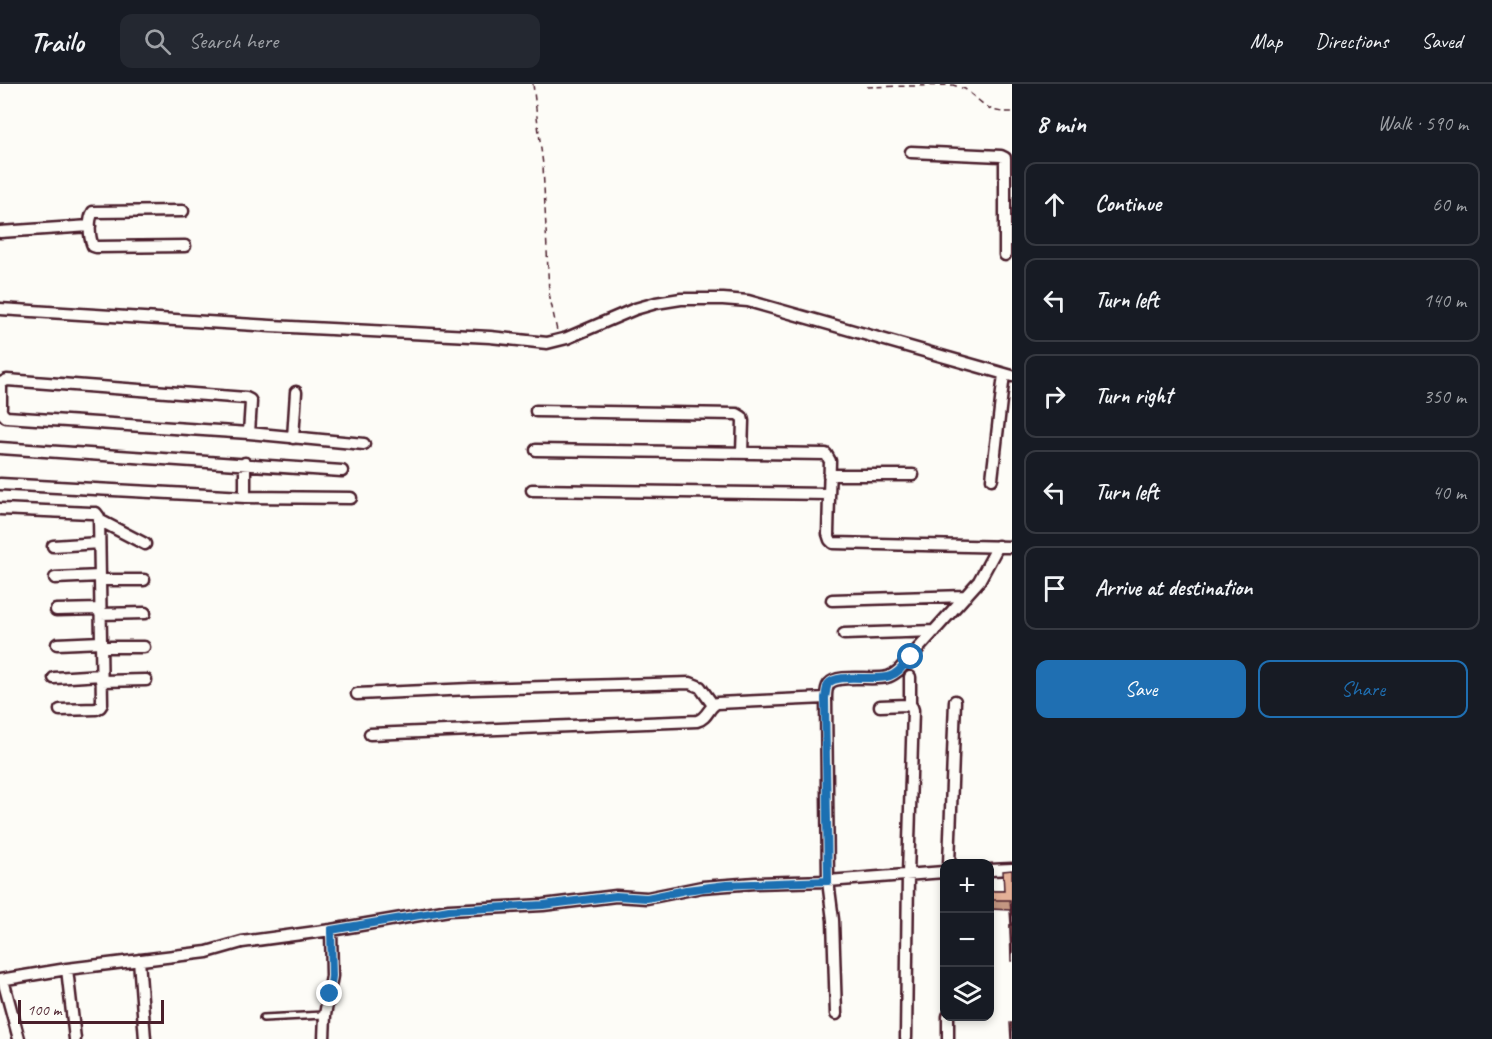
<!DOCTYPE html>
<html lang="en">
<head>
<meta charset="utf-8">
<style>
	:root { --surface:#171b24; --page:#242831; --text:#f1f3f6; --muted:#9ea1a6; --line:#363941; --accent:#1f6fb2 }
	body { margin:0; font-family:Caveat,sans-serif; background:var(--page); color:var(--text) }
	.controls { position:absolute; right:18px; bottom:18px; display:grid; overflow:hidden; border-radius:12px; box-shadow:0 3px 9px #0003 }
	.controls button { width:54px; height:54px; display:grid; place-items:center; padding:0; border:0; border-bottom:2px solid var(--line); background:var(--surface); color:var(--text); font:30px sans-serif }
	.scale { position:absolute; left:18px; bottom:15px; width:146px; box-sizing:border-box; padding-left:6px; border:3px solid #4a1f2b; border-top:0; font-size:16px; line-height:21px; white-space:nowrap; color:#4a1f2b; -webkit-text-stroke:4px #fdfcf7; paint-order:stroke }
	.stop { position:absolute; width:18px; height:18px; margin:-14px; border:4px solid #1f6fb2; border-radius:50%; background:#fff }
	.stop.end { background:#1f6fb2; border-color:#fff; box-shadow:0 2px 6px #0008 }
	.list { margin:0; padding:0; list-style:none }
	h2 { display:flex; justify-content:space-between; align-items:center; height:78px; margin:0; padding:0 24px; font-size:26px }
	h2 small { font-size:20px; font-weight:400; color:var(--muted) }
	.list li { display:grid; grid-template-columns:39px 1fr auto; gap:18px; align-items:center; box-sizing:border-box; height:84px; margin:0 12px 12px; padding:0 12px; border:2px solid var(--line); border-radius:12px }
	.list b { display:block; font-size:22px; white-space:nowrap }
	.list em { font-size:20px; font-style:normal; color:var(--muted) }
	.actions { display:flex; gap:12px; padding:18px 24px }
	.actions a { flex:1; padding:14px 0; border:2px solid var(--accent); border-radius:12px; text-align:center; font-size:21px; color:var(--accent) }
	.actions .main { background:var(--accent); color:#fff }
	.icon { flex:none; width:33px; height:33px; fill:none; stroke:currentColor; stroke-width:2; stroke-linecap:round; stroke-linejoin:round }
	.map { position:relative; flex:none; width:1012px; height:955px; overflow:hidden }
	header { display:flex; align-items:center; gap:36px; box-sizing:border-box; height:84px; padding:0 30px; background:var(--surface); border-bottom:2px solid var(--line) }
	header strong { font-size:28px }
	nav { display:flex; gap:33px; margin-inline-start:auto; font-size:21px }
	.search { width:420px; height:54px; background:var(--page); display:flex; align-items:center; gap:15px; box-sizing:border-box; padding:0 21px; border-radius:12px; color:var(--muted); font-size:22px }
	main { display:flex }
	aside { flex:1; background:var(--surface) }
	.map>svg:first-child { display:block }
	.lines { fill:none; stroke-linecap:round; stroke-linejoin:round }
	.lane-casing { stroke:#4a1f2b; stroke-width:10 }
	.street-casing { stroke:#4a1f2b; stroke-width:15 }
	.path { stroke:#4a1f2b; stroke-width:1.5; stroke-dasharray:6 4.5; stroke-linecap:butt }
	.lane { stroke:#fdfcf7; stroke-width:5 }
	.street { stroke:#fdfcf7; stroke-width:10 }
	.wall { fill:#c49782; stroke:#4a1f2b; stroke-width:1.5 }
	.building { fill:#e4b097; stroke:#4a1f2b; stroke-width:1.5 }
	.route { stroke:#1f6fb2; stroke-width:8 }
</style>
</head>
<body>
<header>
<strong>Trailo</strong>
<div class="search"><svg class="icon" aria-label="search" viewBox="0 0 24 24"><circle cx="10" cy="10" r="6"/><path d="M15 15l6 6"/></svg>Search here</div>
<nav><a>Map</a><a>Directions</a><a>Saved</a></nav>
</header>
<main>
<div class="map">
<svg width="1012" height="955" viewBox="0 0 1012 955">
	<rect width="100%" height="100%" fill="#fdfcf7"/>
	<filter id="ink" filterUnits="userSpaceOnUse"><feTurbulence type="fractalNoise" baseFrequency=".0167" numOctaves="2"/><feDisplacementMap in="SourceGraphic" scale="12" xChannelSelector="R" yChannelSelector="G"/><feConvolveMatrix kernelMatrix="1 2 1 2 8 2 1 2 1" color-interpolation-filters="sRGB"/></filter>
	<g filter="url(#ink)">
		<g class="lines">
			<g class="lane-casing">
				<path id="lane" d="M263,934L324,931"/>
			</g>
			<g class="street-casing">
				<path id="street" d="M911,68L1001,72L1005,74V171
					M183,127L93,128C88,136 89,153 93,162L96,163L185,162
					M0,148L90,142
					M0,225L271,242L490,253L547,259L567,254L635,225L656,219L681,215H723L748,217L1012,292
					M0,323L2,329L6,333L249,349L364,360
					M1,323V299L7,296L246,314L250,316L251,318L249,349
					M536,327L737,330L742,333L743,337L742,369
					M293,354L296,308
					M0,364L342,387
					M536,366L826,370L830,377L828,450L830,456L833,459L1012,463
					M829,391H913
					M992,395L1004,290
					M0,400L245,413L351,414
					M532,406L829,410
					M245,413V379
					M0,425L91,429H96L99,433L102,620L100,623L96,625L60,626
					M99,436L145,460
					M53,462L99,459
					M55,494L100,492
					M100,496H144
					M832,516L966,512
					M56,526L100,525
					M100,530L145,529
					M844,550L935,547
					M57,560L101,558
					M101,563H144
					M54,594L101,591
					M101,597L146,596
					M357,610L471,605L690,599L700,603L713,621
					M880,622L907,621L912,623L913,626L908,791L906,954
					M910,622V593
					M370,650L697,637C708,634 708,623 717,619L826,614
					M949,780L955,617
					M990,786L1012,785
					M139,876L145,955
					M67,885L75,955
					M0,896L67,885L207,868L242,858L331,846L449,826L543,821L616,812L647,814L702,803L755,799L828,797L944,788
					M3,896L19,955
					M836,930L833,836L828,797L826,614C826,610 826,604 829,600C837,589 873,597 887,593C892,592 895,589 899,586L979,497L998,462
					M324,955L325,931L332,892L331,846
					M948,955V932"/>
			</g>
			<path class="path" d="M533,0L543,81L549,209L557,247
				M867,3L953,1L965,5L983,20L992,26L1002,28H1012"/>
			<use href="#lane" class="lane"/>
			<use href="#street" class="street"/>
		</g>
		<path class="wall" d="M1012,786V877H1011L1010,841H1011L1010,826L990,825V807H1003Z"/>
		<path class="building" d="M1012,786V867H1011L1010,841H1012L1010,816H990V807H1004L1003,787Z
			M1010,939H1012V955H1011Z"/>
	</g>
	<g class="lines" filter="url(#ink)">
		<path class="route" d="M330,910L332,892L331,846L449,826L543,821L616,812L647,814L686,806L726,801L828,797L825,614C826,610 826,604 828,600C837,588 875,598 890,592C899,589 905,580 911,573"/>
	</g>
</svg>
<div class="controls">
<button>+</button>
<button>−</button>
<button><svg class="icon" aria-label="layers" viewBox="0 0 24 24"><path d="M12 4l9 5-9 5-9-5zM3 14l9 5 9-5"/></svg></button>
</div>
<div class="scale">100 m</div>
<div class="stop" style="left:911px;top:573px"></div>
<div class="stop end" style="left:330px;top:910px"></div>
</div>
<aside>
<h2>8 min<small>Walk · 590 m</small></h2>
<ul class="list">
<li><svg class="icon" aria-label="ahead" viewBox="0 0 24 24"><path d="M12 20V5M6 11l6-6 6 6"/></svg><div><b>Continue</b></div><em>60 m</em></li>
<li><svg class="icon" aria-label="left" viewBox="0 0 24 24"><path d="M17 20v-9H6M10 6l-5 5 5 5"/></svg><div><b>Turn left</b></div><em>140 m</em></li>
<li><svg class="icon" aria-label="right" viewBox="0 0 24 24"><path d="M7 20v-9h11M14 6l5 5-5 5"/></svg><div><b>Turn right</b></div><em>350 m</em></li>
<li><svg class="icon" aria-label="left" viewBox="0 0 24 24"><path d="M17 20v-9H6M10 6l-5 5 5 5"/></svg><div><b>Turn left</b></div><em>40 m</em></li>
<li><svg class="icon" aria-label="arrive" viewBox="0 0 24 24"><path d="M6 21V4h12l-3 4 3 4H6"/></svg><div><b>Arrive at destination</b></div></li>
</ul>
<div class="actions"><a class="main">Save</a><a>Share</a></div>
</aside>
</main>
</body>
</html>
